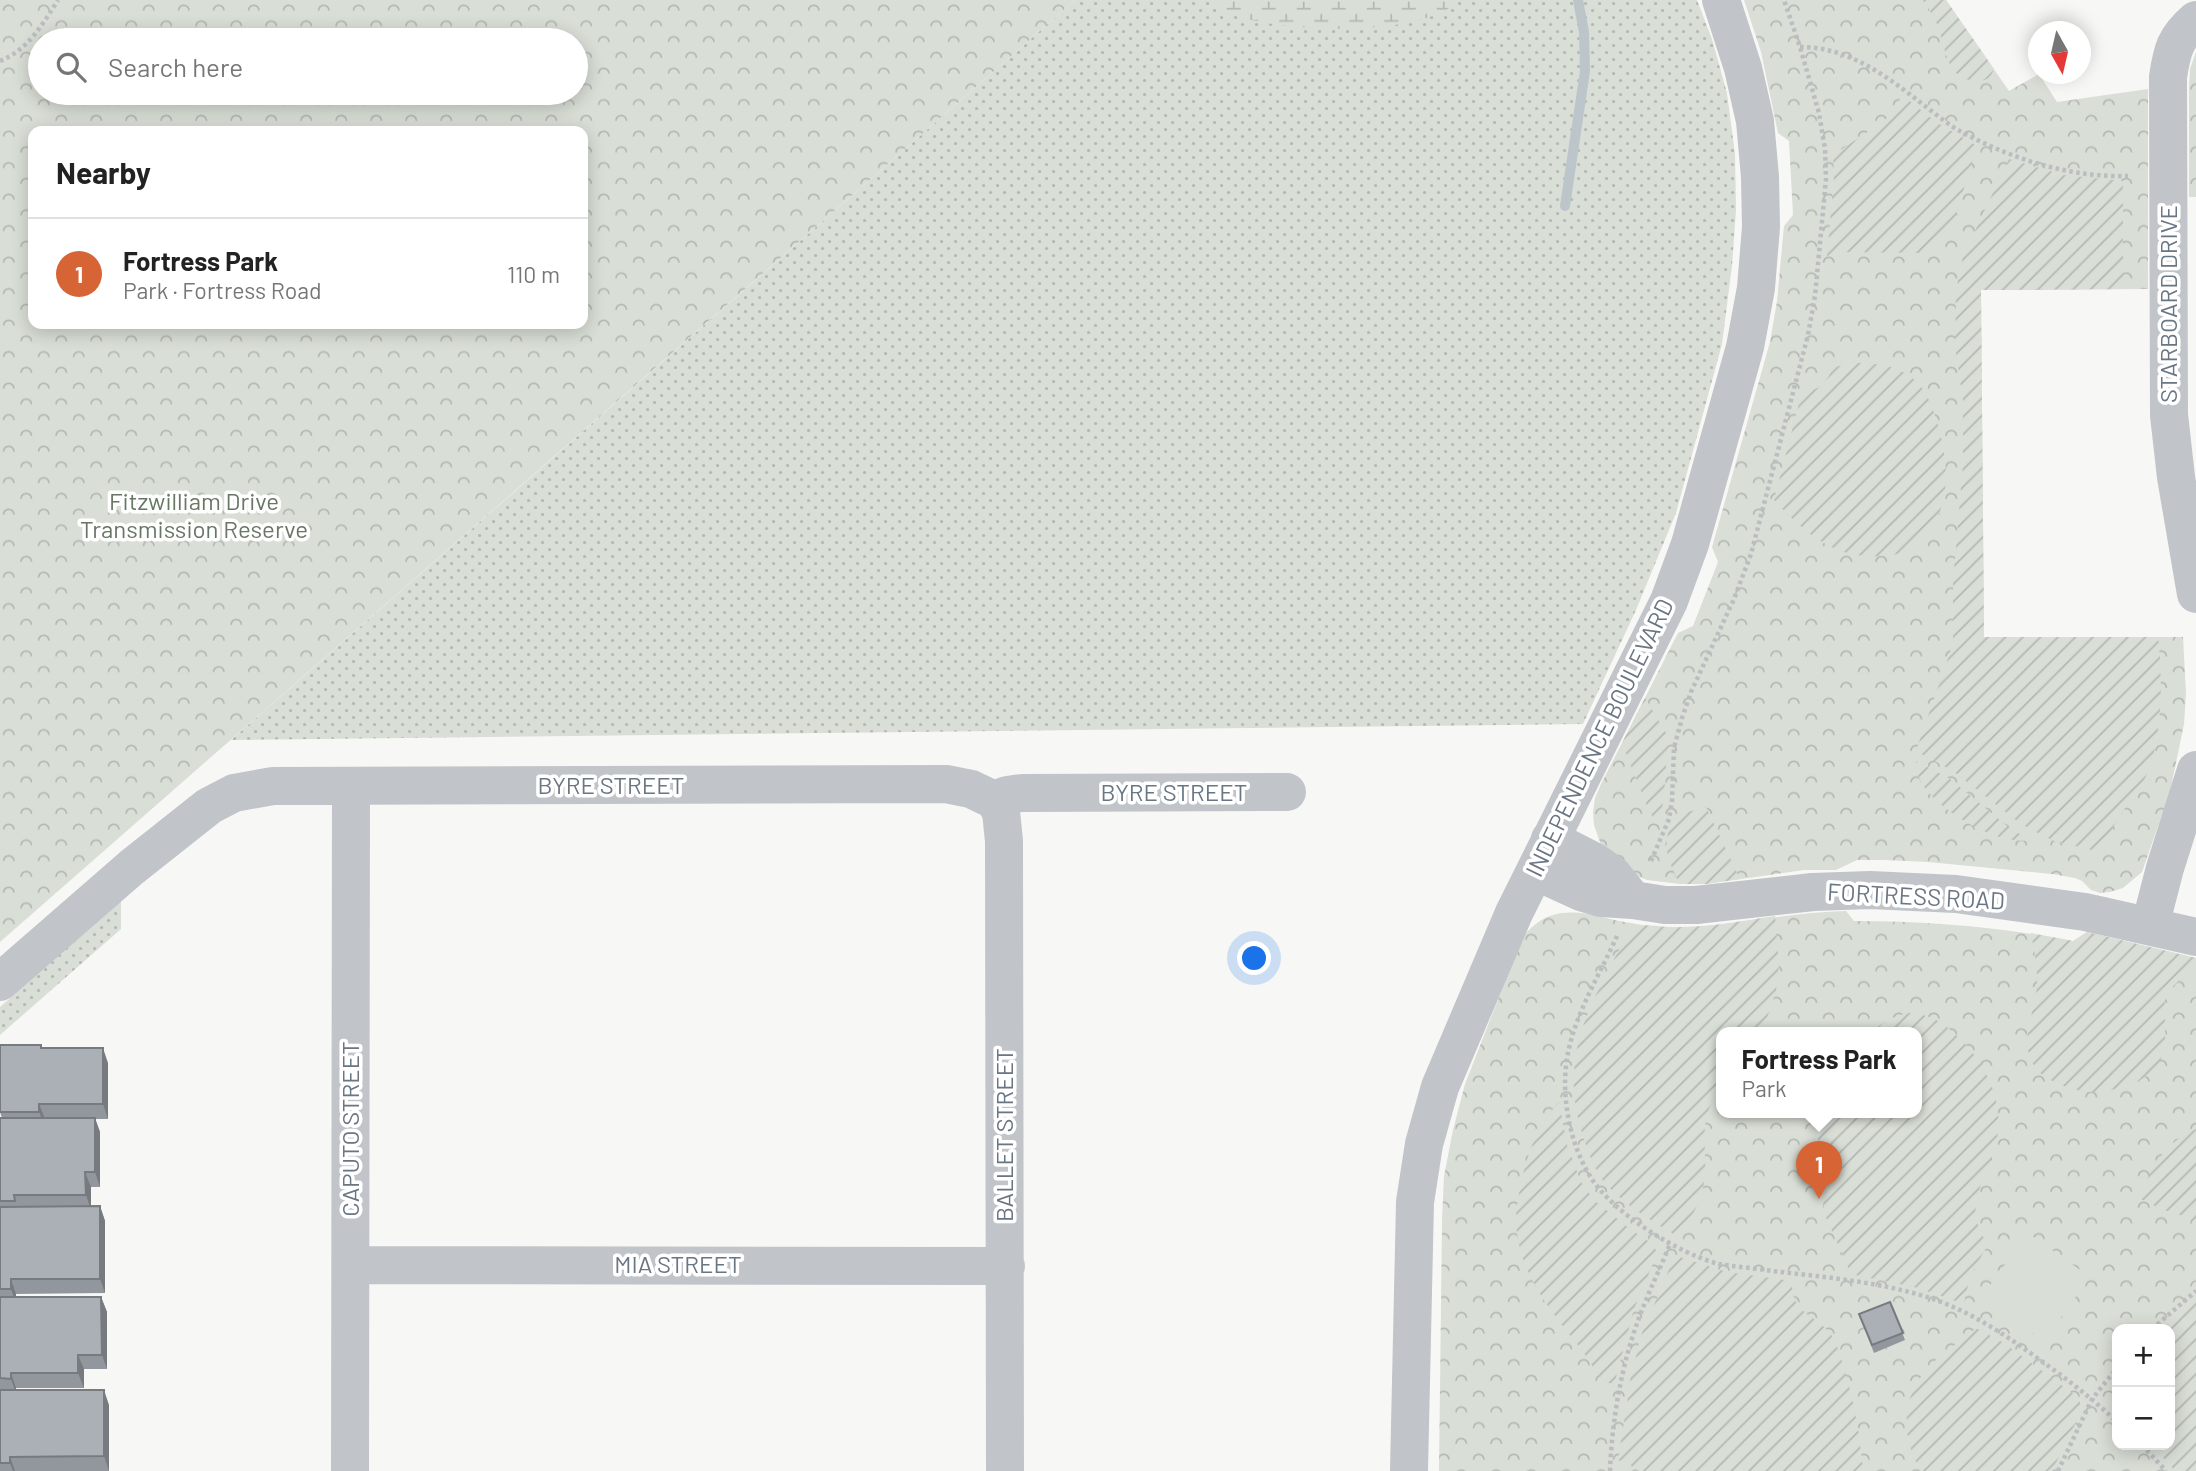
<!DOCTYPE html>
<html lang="en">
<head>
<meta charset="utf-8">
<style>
	:root { --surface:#fff; --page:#f6f6f6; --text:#222; --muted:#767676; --line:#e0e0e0; --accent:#d76435 }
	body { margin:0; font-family:Barlow,sans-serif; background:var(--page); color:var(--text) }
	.controls { position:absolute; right:21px; bottom:21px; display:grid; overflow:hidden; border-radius:14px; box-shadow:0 4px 18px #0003 }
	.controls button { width:63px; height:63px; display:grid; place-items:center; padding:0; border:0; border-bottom:2px solid var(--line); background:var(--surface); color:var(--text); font:35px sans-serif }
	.compass { position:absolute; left:2028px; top:21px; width:63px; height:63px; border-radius:50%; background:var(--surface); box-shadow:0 4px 18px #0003; rotate:172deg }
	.you { position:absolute; left:1255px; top:959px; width:24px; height:24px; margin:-18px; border:5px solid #fff; border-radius:50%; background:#1a73e8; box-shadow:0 0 0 10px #1a73e833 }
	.badge { display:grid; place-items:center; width:46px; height:46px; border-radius:50%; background:var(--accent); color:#fff; font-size:23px; font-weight:700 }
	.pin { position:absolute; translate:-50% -58px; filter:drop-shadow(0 2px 4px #0008) }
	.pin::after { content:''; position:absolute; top:37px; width:24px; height:21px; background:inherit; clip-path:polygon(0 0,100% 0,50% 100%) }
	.popup { position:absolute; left:1716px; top:1027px; width:206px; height:91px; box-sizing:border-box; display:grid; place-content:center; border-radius:14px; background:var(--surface); filter:drop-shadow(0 2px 5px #0005); font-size:23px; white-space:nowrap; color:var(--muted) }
	.popup b { font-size:26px; color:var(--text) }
	.popup::after { content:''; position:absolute; left:50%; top:100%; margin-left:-14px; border:14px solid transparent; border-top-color:var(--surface) }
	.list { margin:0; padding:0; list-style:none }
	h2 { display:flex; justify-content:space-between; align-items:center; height:91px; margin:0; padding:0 28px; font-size:30px }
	h2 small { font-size:23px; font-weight:400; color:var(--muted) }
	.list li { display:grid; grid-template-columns:46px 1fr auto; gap:21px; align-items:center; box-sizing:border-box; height:112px; padding:0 28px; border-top:2px solid var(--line) }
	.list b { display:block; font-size:26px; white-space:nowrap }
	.list p { margin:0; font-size:23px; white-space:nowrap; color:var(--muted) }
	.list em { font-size:23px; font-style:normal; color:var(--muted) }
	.icon { flex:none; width:38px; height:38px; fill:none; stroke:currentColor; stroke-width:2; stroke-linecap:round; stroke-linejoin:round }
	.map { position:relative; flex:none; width:2196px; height:1471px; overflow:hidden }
	.search { position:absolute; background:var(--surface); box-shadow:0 4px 18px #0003; left:28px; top:28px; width:560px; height:77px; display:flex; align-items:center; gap:18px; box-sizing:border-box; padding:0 24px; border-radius:38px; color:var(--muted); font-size:26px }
	.panel { position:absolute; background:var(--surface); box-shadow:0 4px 18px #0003; left:28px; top:126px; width:560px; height:203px; border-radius:14px }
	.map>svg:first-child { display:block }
	.grass { fill:url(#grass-dots) }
	.forest { fill:url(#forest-crowns); fill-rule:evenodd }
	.wetland { fill:url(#wetland-marsh) }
	.garden { fill:url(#garden-furrows) }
	.pitch { fill:#d9ded6 }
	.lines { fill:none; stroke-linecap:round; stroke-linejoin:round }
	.stream { stroke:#bcc5ca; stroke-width:10 }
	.path { stroke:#bbbdc0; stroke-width:4.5; stroke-dasharray:3.5 3.5; stroke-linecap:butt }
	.minor { stroke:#c1c4c8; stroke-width:38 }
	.wall { fill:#92979d }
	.shaded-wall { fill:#777b7f }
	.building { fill:#aab0b6; stroke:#777b7f; stroke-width:2 }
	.labels { text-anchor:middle; stroke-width:7; stroke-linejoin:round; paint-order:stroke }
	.street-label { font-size:24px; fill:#697684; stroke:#fff }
	.park-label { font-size:24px; fill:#667763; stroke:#fff }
</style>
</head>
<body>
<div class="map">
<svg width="2196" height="1471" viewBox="0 0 2196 1471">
	<defs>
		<pattern id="grass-dots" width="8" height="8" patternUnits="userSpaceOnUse" patternTransform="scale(1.75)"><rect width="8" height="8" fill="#d9ded6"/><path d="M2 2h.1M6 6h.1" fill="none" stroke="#b4b9b3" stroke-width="1.8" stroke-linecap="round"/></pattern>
		<pattern id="forest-crowns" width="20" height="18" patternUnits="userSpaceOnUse" patternTransform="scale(1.75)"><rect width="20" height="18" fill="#d9ded6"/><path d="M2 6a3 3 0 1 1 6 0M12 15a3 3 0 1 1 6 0" fill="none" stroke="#b4b9b3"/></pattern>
		<pattern id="wetland-marsh" width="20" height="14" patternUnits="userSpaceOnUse" patternTransform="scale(1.75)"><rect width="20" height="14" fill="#d9ded6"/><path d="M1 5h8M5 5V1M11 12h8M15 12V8" fill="none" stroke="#b4b9b3"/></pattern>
		<pattern id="garden-furrows" width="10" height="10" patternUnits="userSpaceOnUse" patternTransform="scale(1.75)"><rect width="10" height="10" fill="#d9ded6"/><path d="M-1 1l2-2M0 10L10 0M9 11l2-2" fill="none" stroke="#b4b9b3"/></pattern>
	</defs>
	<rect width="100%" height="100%" fill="#f7f8f5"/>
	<path class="grass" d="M1075,0H1697L1712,39L1727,93L1735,154L1736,210L1732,266L1722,344L1676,513L1636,610L1583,724L231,740Z
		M121,901V929L0,1035V1007Z"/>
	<path class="forest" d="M0,0H1075L0,942ZM40,40H576V93H40ZM583,131V324H33V131Z
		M1744,0H1946L2009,91L2039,74L2057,102L2148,89V289L1981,290L1984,637H2183L2186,693L2184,724L2170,792L2142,872L2123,888L2110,892L2100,893L2091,890L2082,881L2075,878L2052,874L1928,862L1884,860H1857L1836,870H1804L1706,884H1680L1647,880L1634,875L1602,848L1594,825L1593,812L1595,798L1601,784L1678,633L1693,626L1718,562L1712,547L1770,342L1777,301L1784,226L1793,215L1789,141L1778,133L1761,52Z
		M2196,52V197H2189V87L2190,69Z
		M1846,911L1854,921C1928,921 2000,927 2073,941L2087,932L2196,958V1471H1439L1442,1221L1444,1176L1453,1130L1465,1084L1522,938C1532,925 1545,915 1562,913C1587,910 1607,920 1631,923C1645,926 1660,927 1674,927C1731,927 1788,912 1846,911ZM1721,1033H1917V1113H1721ZM2117,1329H2170V1445H2117Z"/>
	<path class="wetland" d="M1208,0H1459C1423,40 1266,33 1221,10C1217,8 1212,3 1208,0Z"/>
	<path class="garden" d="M1923,0H1946L1994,69C1991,77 1987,81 1978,81C1945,81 1946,47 1937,24C1933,15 1928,8 1923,0Z
		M1902,95L1936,122L1977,146L1953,224L1946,238L1935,248L1924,253L1843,252L1827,257L1834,177L1833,155L1884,121L1896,107Z
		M2009,159L2063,175L2123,181V289L1981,290L1984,637H2158C2163,676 2163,745 2144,780C2130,807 2112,817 2106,850L2101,852L2054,841L2021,824L1953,771L1916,751L1953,644V582L1963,464V401L1955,346L1956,290L1963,256Z
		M1856,363C1878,363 1899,366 1916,381C1927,392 1931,404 1936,419C1949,458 1953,507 1923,540C1914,550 1901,554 1889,555C1838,563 1806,534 1774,500L1802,392C1822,390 1825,383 1834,367Z
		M1645,698L1669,738C1664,767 1667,798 1658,825L1648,809L1622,743Z
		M1916,761L1950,779L2011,829L2030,840C1997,846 1937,810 1921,782C1917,775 1916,768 1916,761Z
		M1706,807L1740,879L1706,884H1680C1667,859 1659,840 1677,815Z
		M1775,916L1779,965L1776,991L1762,1033H1721C1721,1044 1724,1077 1721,1087C1718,1096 1709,1105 1707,1115C1703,1130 1705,1144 1705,1158C1707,1189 1698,1215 1675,1235C1652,1221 1625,1205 1606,1184C1595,1172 1588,1152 1583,1136C1556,1052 1593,1001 1630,929C1641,923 1653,926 1666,927C1703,929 1740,921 1775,916Z
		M2087,932L2196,958V969C2183,976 2172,984 2166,998C2163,1006 2165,1017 2165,1025C2167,1062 2156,1077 2121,1087C2101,1094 2084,1094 2064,1086C2048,1080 2034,1072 2029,1055C2023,1033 2035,1009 2037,986C2038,968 2034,951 2031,933L2073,941Z
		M1909,1013C1934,1015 1944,1023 1961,1040C1988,1066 2005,1105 1996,1143C1987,1184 1960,1203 1988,1245C1976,1264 1967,1282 1964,1304L1918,1288L1851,1274L1824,1213L1818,1138L1820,1113H1917V1033H1870C1883,1022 1893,1016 1909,1013Z
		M1559,1102L1567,1145L1581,1182L1594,1200L1630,1229L1654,1245L1657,1254L1634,1309L1614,1385C1597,1380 1589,1358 1578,1345C1552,1313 1522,1276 1517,1233C1514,1214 1519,1193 1523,1174C1530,1147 1539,1123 1559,1102Z
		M2196,1129V1220L2161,1209L2141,1199C2147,1171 2168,1139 2196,1129Z
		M1680,1257L1727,1272L1792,1281C1790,1317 1820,1314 1834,1339C1838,1347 1840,1356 1843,1365C1854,1400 1860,1435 1863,1471H1639L1627,1463L1618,1460L1629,1390L1640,1338L1673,1260Z
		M2196,1296V1471H2175L2152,1445H2170V1329H2158L2187,1301Z
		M1976,1328L2004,1343L2079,1398L2081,1408L2079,1416L2052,1471H1921C1899,1434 1901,1392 1934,1362C1947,1349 1963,1340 1976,1328Z"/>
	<path class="pitch" d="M2028,1233L2090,1277L2044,1341L1982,1296Z"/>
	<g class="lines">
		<path class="stream" d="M1565,206L1585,71L1584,32L1578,0"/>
		<path class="path" d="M1800,47C1862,47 1906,94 1953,127C2005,157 2068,178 2128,176
			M0,61C28,50 42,25 58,0
			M1651,861L1669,819L1672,801L1674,748L1682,718L1691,692L1734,599L1751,554L1808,335L1815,296L1826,179L1825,149L1819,113L1800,47L1784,0
			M1617,936C1600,974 1576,1012 1568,1053C1560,1093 1569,1142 1590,1176C1611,1212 1679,1254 1719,1264C1736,1267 1755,1268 1772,1271C1825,1277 1882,1282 1933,1299C1976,1314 2011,1339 2047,1365C2072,1383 2095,1401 2117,1422
			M2152,1329L2196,1291
			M2142,1445L2166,1471
			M1610,1471C1612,1421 1621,1366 1639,1318C1648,1293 1660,1269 1670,1244
			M2058,1471L2092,1399L2117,1368"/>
		<path class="minor" d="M2196,20C2175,38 2172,50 2168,77L2169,415L2176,477L2196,594
			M994,800L1001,812L1004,841L1005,1471
			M994,800L1007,795L1022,793L1287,792
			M1550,839L1595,862L1612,874L1633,900
			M1535,871L1581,892L1601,898L1633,900L1665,905H1696L1813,892L1870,890L1956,894L2085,912L2196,937
			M2150,926L2165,868L2196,770
			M0,982L132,867L209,806L234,793L273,786L946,784L971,789L994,800
			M351,1265L1006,1266
			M350,1471L351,787
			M1409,1471L1415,1202L1424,1144L1440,1087L1514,913L1669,601L1690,544L1745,347L1756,288L1761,227L1760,177L1755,121L1743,68L1721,0"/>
	</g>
	<path class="wall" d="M42,1048L108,1063V1119H95L100,1132V1187H91V1206H100L105,1221V1293L16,1294V1297H101L107,1312V1369H84V1388H16V1390L109,1405V1471H0V1118H2L0,1112Z
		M1890,1302L1905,1340L1874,1353L1859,1314Z"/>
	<path class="shaded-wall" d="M103,1048L108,1063V1119L103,1104Z
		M39,1104L45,1119V1126L39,1112Z
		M95,1118L100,1132V1187L95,1172Z
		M85,1172L91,1187V1210L86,1195Z
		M100,1206L105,1221V1293L100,1279Z
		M11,1279L16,1294V1304L11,1289Z
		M101,1297L107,1312V1369L102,1355Z
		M78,1355L84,1369V1388L78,1373Z
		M11,1373L16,1388V1393L11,1379Z
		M104,1390L109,1405V1471L104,1456Z
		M10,1457L15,1471H13L10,1463Z"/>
	<path class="building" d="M0,1045H41V1048H103V1104H39V1112H0Z
		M0,1118H95V1172H85L86,1195H14L15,1201H0Z
		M100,1206V1279H11V1289H0V1207Z
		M0,1297H101L102,1355H78V1373H11V1379L0,1378Z
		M1890,1302L1903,1333L1872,1345L1859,1314Z
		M0,1390H104V1456L10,1457V1463H0Z"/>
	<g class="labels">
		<g class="street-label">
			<text transform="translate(2169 304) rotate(-90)" y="8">STARBOARD DRIVE</text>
			<text transform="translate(1600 738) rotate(-64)" y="8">INDEPENDENCE BOULEVARD</text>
			<text x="611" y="794">BYRE STREET</text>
			<text x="1174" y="801">BYRE STREET</text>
			<text transform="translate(1916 897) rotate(3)" y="8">FORTRESS ROAD</text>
			<text transform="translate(351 1129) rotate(-90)" y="8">CAPUTO STREET</text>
			<text transform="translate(1005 1135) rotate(-90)" y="8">BALLET STREET</text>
			<text x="678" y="1273">MIA STREET</text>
		</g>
		<g class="park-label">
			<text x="194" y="510">Fitzwilliam Drive<tspan x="194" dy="28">Transmission Reserve</tspan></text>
		</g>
	</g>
</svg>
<div class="controls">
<button>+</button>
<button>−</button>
</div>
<svg class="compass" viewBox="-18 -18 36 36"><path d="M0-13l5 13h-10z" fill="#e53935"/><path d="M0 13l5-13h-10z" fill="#767676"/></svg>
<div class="you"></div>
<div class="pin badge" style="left:1819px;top:1199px">1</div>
<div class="popup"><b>Fortress Park</b>Park</div>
<div class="search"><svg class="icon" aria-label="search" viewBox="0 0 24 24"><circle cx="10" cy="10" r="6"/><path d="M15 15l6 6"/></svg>Search here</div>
<section class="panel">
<h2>Nearby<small></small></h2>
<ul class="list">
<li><span class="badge">1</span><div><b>Fortress Park</b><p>Park · Fortress Road</p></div><em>110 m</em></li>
</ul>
</section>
</div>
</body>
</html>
